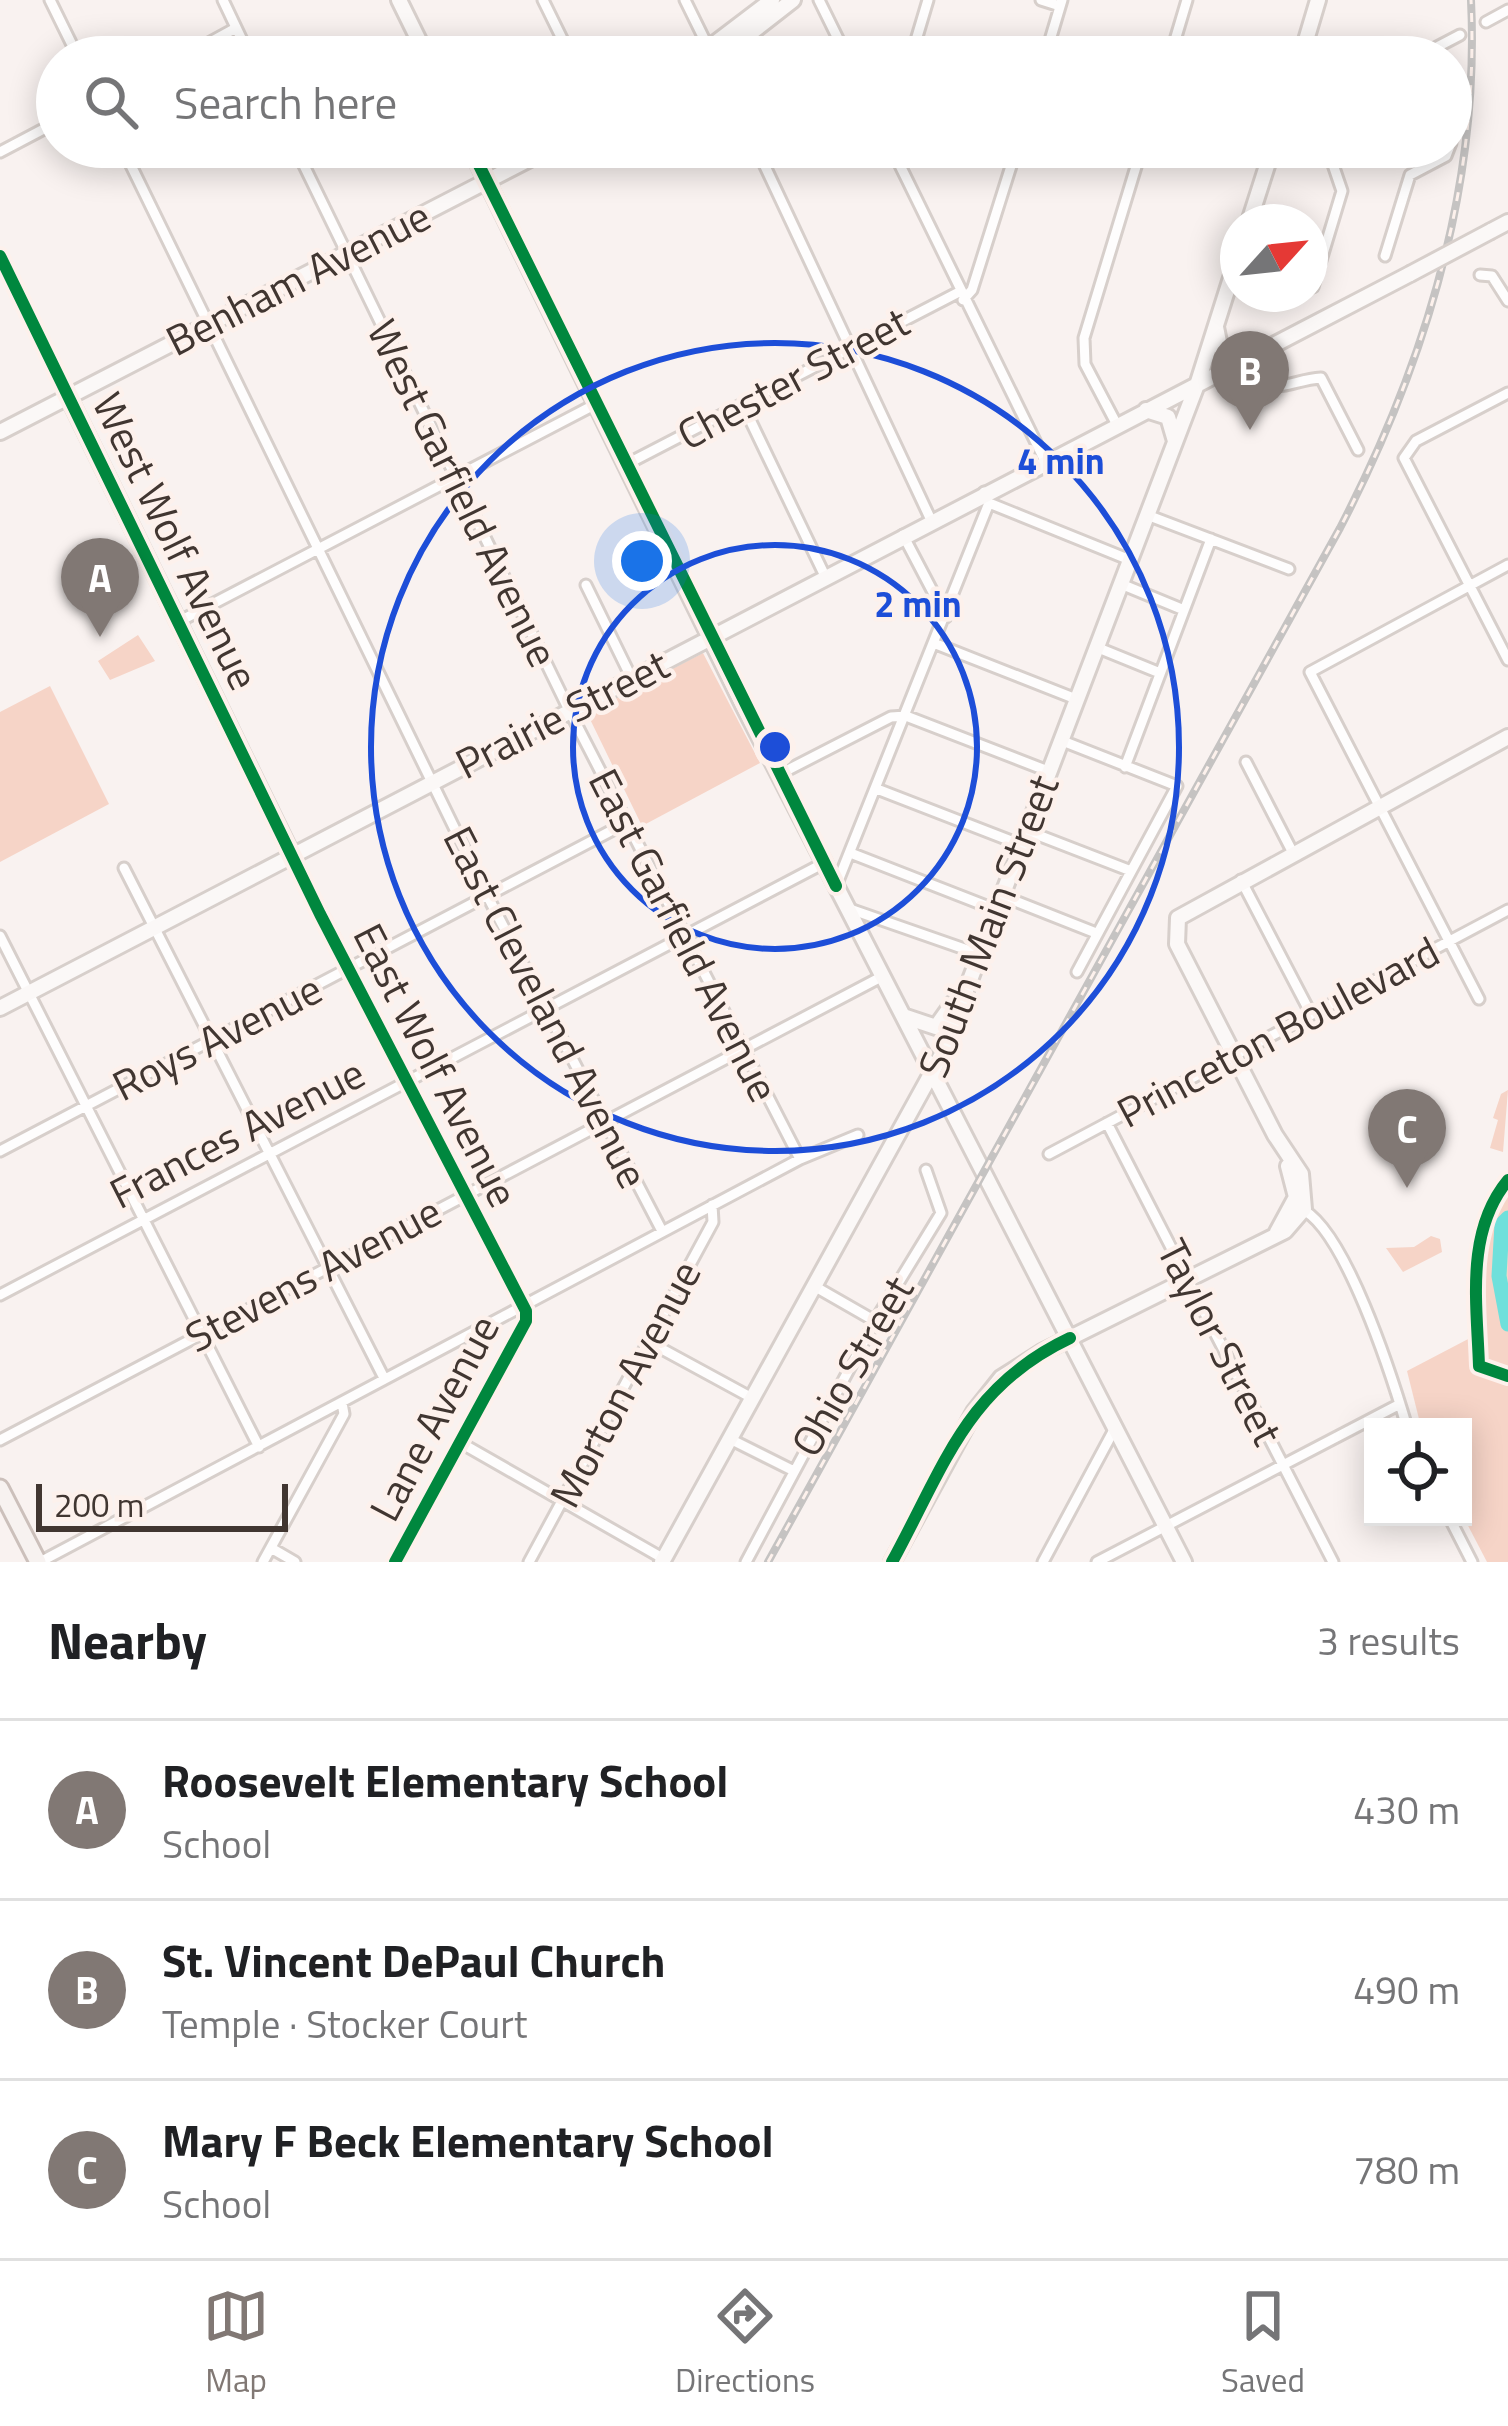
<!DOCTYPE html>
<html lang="en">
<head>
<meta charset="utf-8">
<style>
	:root { --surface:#fff; --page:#f2f2f2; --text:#202124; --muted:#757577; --line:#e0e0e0; --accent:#817874 }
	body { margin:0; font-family:"Titillium Web",sans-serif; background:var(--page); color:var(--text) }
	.controls { position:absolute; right:36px; bottom:36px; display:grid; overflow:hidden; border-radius:0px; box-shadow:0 6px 30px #0003 }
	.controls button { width:108px; height:108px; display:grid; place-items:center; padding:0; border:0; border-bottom:3px solid var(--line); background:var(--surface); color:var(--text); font:60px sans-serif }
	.compass { position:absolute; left:1220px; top:204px; width:108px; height:108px; border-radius:50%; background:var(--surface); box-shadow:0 6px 30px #0003; rotate:63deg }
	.scale { position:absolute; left:36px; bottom:30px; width:252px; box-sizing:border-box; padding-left:12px; border:6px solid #413631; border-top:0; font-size:33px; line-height:42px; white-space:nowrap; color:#413631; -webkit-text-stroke:9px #fdf1ec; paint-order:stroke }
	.you { position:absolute; left:642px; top:561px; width:42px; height:42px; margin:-30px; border:9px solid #fff; border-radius:50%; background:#1a73e8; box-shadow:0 0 0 18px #1a73e833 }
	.badge { display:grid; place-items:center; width:78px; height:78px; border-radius:50%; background:var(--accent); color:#fff; font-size:39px; font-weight:700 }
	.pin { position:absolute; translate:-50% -99px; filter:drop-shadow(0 3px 6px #0008) }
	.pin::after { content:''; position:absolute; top:63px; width:42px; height:36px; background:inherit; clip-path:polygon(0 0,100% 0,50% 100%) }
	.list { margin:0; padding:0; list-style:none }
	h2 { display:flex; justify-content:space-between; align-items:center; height:156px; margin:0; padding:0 48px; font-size:51px }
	h2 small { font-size:39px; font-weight:400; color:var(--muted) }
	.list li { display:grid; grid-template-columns:78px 1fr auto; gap:36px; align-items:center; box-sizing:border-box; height:180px; padding:0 48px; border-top:3px solid var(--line) }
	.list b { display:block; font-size:45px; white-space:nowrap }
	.list p { margin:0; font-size:39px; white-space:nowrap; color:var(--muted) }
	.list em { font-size:39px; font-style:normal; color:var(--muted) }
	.icon { flex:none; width:66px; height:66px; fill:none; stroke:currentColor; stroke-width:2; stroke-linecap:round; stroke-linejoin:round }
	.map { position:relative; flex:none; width:1508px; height:1562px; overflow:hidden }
	.search { position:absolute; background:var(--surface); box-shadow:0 6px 30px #0003; left:36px; right:36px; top:36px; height:132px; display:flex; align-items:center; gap:30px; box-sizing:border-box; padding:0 42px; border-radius:66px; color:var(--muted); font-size:45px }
	.sheet { height:696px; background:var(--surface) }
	nav { display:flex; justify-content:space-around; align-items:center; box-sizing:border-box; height:168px; border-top:3px solid var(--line); background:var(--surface); font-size:33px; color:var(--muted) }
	nav a { display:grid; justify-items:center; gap:6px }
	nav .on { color:var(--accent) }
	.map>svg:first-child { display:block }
	.green { fill:#f6d4c7 }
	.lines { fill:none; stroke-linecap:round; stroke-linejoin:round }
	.river { stroke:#6fe0db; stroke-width:15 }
	.street-casing { stroke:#d7cfcb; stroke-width:15 }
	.secondary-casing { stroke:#d7cfcb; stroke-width:20 }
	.primary-casing { stroke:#ccc0bb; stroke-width:21 }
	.street { stroke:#fefdfd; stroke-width:9 }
	.secondary { stroke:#fbf8f7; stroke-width:14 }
	.primary { stroke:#f7f2f0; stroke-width:15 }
	.rail-casing { stroke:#c5c3c2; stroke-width:8 }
	.rail { stroke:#fdf1ec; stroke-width:3; stroke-dasharray:9; stroke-linecap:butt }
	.secondary-bridge-casing { stroke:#d7cfcb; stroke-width:20; stroke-linecap:butt }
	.secondary-bridge { stroke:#fbf8f7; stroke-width:14 }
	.cycleway-casing { stroke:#fdf1ec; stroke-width:20 }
	.cycleway { stroke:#00873e; stroke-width:12 }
	.ring { fill:none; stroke:#1d4ed8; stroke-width:6 }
	.labels { text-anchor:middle; stroke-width:9; stroke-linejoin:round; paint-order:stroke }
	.street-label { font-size:42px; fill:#413631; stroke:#fdf1ec }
	.centre { fill:#1d4ed8; stroke:#fdf1ec; stroke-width:6 }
	.ring-label { font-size:36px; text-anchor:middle; font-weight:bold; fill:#1d4ed8; stroke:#fdf1ec; stroke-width:9; stroke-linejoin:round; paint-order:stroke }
</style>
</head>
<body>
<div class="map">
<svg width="1508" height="1562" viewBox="0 0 1508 1562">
	<rect width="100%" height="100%" fill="#f9f2f0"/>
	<path class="green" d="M138,635L155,661L110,680L98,661Z
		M703,653L760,763L642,826L587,713Z
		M50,686L109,804L0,862V712Z
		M1508,1090L1503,1152L1490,1148L1498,1120L1493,1118L1501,1094Z
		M1508,1172V1562H1487L1463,1516V1427H1421L1407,1371L1472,1337C1472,1275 1469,1224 1508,1172Z
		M1431,1236L1440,1239L1442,1252L1403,1272L1386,1248L1414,1247Z"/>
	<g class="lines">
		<path class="river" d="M1508,1218L1502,1224L1499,1276L1508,1324"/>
		<g class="street-casing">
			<path id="street" d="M50,0L78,57
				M223,0L250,57
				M543,0L571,57
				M685,0L713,57
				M819,0L847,57
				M1041,0L1060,6
				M1486,22L1508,10
				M183,57L236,28
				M911,57L928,0
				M1045,57L1062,0
				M1170,57L1187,0
				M1418,57L1460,35
				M122,147L488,897L662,1231
				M295,147L569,710L800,1159
				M756,147L931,520
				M891,147L1045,461
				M1252,147L1271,153
				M0,152L57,122
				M0,256L68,396
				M1385,256L1410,175L1446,156L1451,143
				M1480,275L1492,276L1508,301
				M1313,287L1342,191L1327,147
				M963,300L972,290L1017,147
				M1248,358C1271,403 1286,380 1321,378L1358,450
				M1508,393L1416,441L1404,458L1508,660
				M743,405L825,576
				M1116,423L1085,364L1084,338L1142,147
				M625,465L961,291
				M989,503L1130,560
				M1147,515L1289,569
				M903,535L946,617
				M1121,584L1184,610
				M586,585L631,677
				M178,622L594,405
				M936,644L1076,699
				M1096,647L1160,673
				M1060,740L1177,786L1077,972
				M1246,762L1293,853
				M1125,767L1211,539
				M778,775L891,717L906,716L1048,771
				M877,789L1019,844
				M1025,830L1131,871
				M853,854L994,909
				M292,855L526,1311V1321L395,1562
				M124,868L384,1378
				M1241,880L1311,1014
				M836,886L989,503L984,492
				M1000,895L1096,933
				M847,908L979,954
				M0,936L259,1447
				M1479,999L1310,672L1508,565
				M1107,1123L1333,1562
				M0,1151L626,823
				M1049,1154L1508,910
				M1299,1208C1344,1224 1393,1380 1407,1427
				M814,1286L875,1321
				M0,1295L824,863
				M649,1342L752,1398
				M1479,1366C1477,1303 1465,1232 1508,1180
				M730,1439L792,1470
				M0,1440L883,976
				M461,1443L664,1559
				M1449,1517L1472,1562
				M271,1548L295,1562
				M40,1562L800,1159L858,1135
				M263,1562L344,1414L342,1403
				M529,1562L713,1222L712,1205
				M746,1562L875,1321L941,1213L926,1170
				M1043,1562L1115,1428
				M1097,1562L1400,1404"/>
		</g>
		<g class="secondary-casing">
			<path id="secondary" d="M399,0L427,57
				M697,57L772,0
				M720,57L793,0
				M1301,57L1318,0
				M470,147L743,705L1184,1562
				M1249,222L1273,147
				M1491,231L1508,222
				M1216,327L1220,347L1245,360
				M68,396L292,855
				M1146,410L1168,417L1175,441
				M0,432L553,147
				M0,1008L1410,274
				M906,1017L936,1027L953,1003
				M1277,1232L1296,1197L1288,1166
				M662,1562L941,1056L1198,382L1238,256
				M892,1562L974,1412L1001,1378L1042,1352L1285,1231L1304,1209L1301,1174L1275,1135L1177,944L1178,918L1508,737"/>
		</g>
		<g class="primary-casing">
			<path id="primary" d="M0,1488L38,1562"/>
		</g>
		<use href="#street" class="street"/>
		<use href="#secondary" class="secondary"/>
		<use href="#primary" class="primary"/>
		<g class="rail-casing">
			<path id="rail" d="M768,1562L1340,528C1425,364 1480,185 1471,0"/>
		</g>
		<use href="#rail" class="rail"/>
		<g class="secondary-bridge-casing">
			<path id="secondary-bridge" d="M1410,274L1491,231"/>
		</g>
		<use href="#secondary-bridge" class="secondary-bridge"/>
		<g class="cycleway-casing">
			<path id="cycleway" d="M470,147L836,886
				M0,256L320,914L526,1311V1321L395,1562
				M1508,1180C1465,1232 1477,1303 1479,1366L1508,1376
				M892,1562C944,1467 966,1387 1070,1338"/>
		</g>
		<use href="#cycleway" class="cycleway"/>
	</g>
	<g class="ring">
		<circle cx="775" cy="747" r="202"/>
		<circle cx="775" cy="747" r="404"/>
	</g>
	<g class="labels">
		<g class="street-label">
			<text transform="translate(298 278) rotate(-27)" y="15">Benham Avenue</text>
			<text transform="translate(793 378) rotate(-28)" y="15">Chester Street</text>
			<text transform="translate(463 493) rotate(64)" y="15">West Garfield Avenue</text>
			<text transform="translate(176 541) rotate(64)" y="15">West Wolf Avenue</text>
			<text transform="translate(562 714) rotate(-27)" y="15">Prairie Street</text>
			<text transform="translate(988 926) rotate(-69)" y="15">South Main Street</text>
			<text transform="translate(684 935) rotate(63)" y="15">East Garfield Avenue</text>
			<text transform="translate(546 1007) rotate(63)" y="15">East Cleveland Avenue</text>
			<text transform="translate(1278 1032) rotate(-28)" y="15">Princeton Boulevard</text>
			<text transform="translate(217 1037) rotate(-27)" y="15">Roys Avenue</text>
			<text transform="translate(436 1065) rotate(63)" y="15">East Wolf Avenue</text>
			<text transform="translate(237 1133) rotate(-27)" y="15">Frances Avenue</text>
			<text transform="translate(313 1274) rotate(-28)" y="15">Stevens Avenue</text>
			<text transform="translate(1220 1342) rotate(63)" y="15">Taylor Street</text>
			<text transform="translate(852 1366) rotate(-60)" y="15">Ohio Street</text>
			<text transform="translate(625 1384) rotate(-62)" y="15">Morton Avenue</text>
			<text transform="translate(434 1418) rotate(-62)" y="15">Lane Avenue</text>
		</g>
	</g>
	<circle cx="775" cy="747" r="18" class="centre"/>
	<g class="ring-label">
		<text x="1061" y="474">4 min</text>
		<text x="918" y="617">2 min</text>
	</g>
</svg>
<div class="controls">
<button><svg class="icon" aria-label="locate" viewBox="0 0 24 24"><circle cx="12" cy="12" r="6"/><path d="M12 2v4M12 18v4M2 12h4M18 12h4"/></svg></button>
</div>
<svg class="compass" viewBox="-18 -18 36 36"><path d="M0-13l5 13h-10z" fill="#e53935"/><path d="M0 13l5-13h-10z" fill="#757577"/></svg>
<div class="scale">200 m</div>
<div class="you"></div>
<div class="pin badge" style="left:100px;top:637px">A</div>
<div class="pin badge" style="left:1250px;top:430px">B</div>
<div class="pin badge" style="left:1407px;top:1188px">C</div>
<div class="search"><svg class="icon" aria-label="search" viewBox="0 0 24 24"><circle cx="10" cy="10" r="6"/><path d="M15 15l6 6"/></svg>Search here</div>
</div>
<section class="sheet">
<h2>Nearby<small>3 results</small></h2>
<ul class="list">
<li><span class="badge">A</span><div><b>Roosevelt Elementary School</b><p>School</p></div><em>430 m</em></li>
<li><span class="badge">B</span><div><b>St. Vincent DePaul Church</b><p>Temple · Stocker Court</p></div><em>490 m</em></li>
<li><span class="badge">C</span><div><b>Mary F Beck Elementary School</b><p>School</p></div><em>780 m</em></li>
</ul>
</section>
<nav>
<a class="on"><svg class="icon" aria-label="map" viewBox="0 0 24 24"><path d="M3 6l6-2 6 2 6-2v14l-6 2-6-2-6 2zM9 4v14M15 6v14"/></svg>Map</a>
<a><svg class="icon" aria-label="directions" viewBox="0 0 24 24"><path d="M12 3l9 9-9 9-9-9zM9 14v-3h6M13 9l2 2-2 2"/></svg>Directions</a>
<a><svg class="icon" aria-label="saved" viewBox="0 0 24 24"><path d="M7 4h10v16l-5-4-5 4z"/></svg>Saved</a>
</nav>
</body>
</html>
